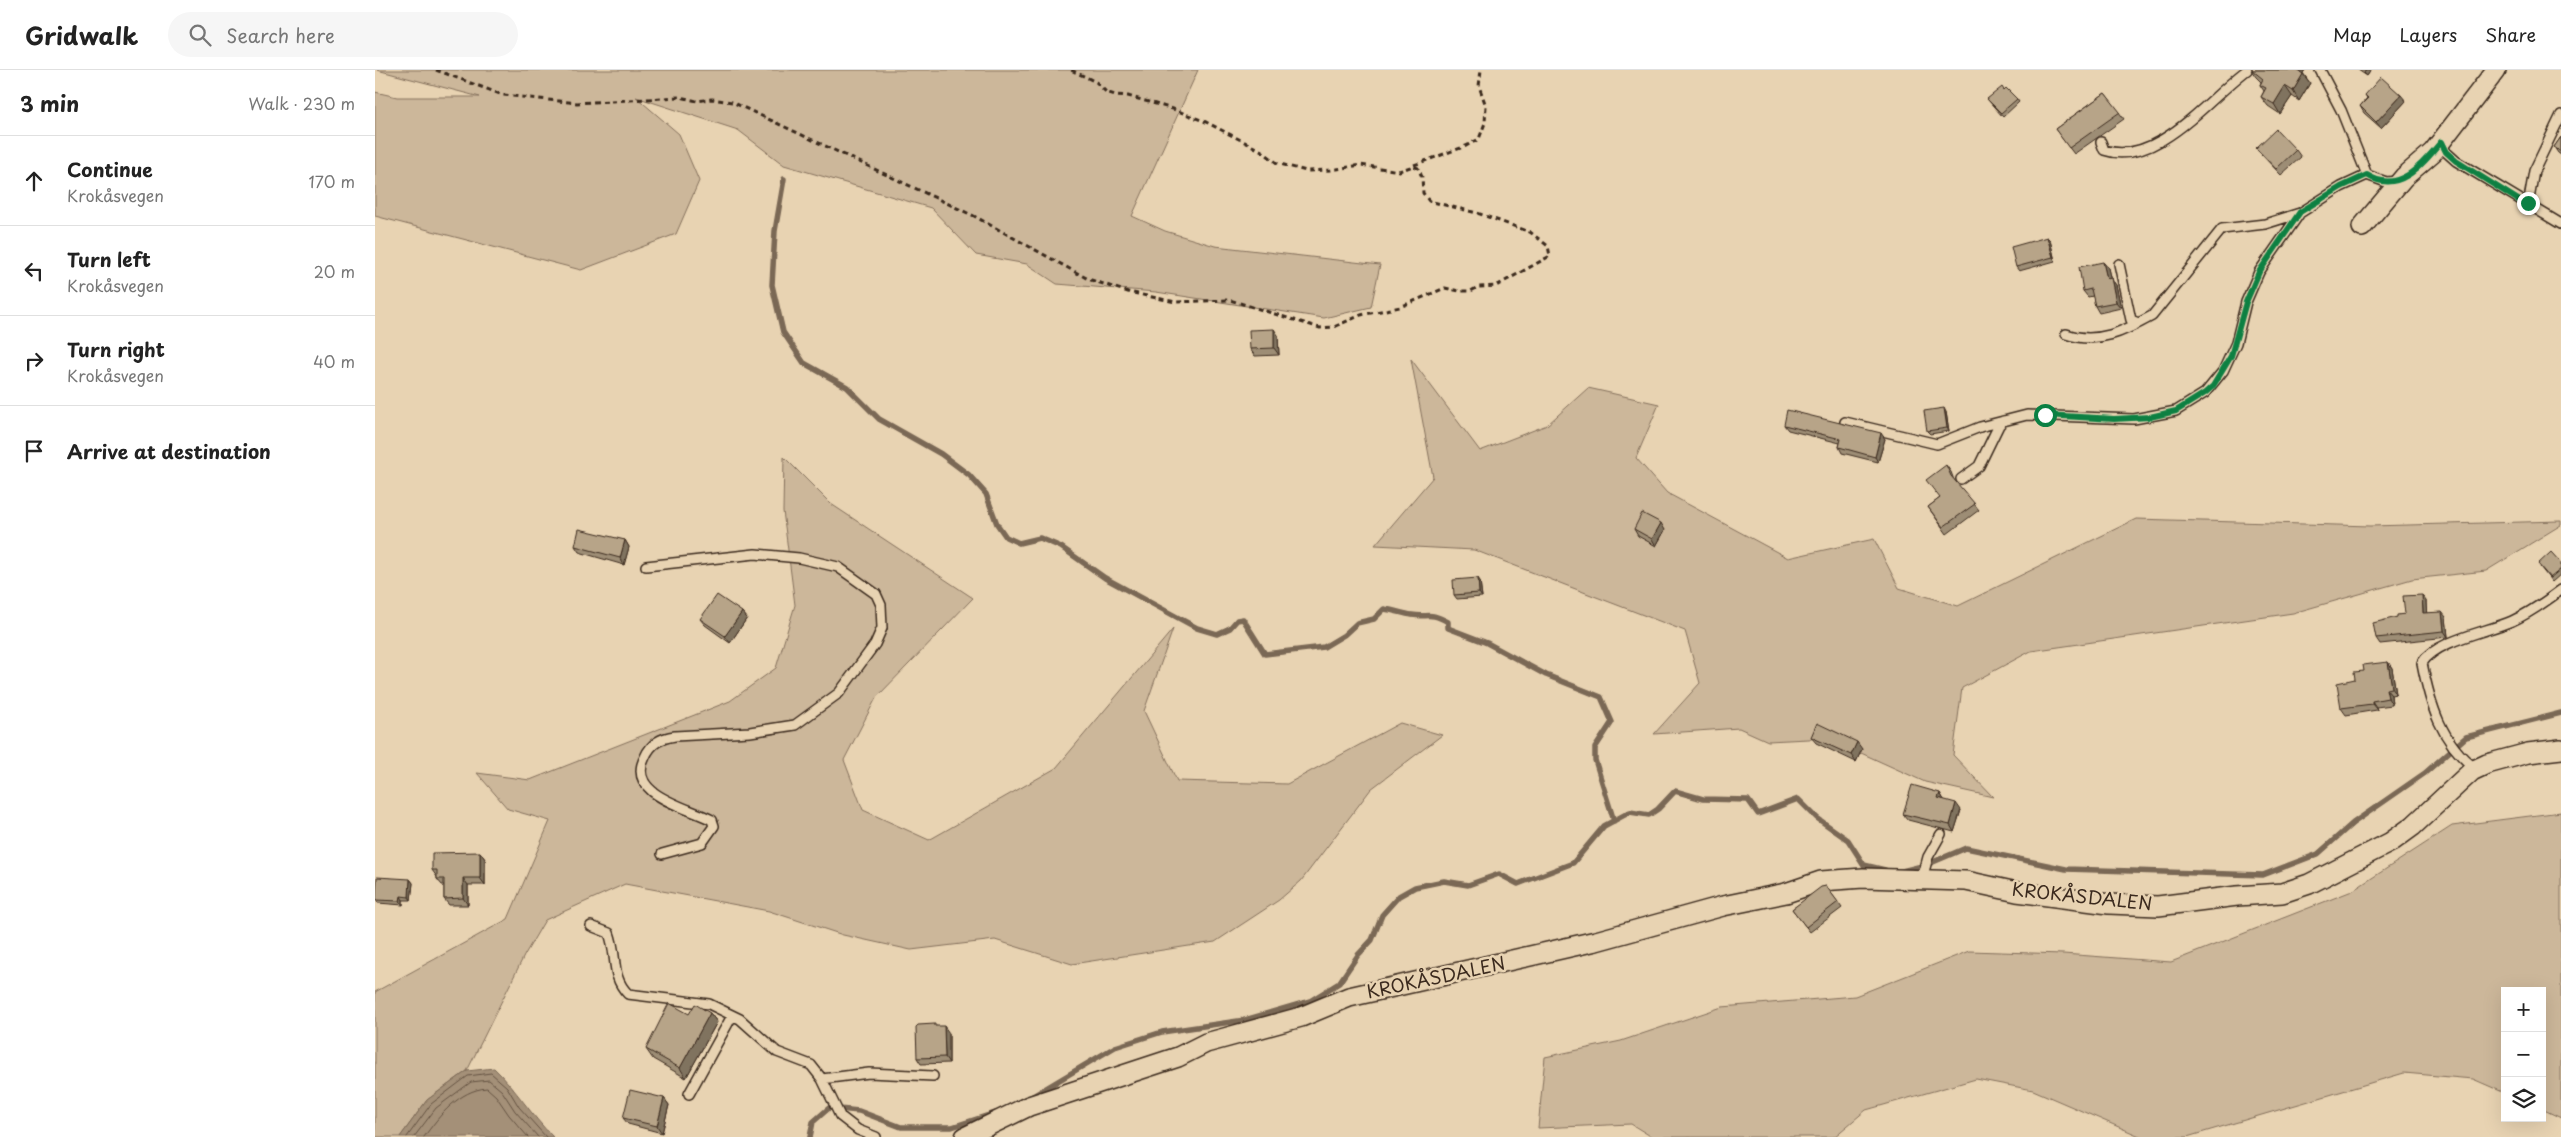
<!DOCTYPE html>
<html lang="en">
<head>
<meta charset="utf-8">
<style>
	:root { --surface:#fff; --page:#f6f6f6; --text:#222; --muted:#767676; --line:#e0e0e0 }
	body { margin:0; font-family:"Playpen Sans",sans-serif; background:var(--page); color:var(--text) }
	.controls { position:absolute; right:15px; bottom:15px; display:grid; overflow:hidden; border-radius:0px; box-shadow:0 5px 20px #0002 }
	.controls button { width:45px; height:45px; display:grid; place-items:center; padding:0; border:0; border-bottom:1px solid var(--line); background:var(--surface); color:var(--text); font:25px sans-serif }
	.stop { position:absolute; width:15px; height:15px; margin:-11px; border:4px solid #0b8043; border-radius:50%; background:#fff }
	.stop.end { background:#0b8043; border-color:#fff; box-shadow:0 1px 5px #0008 }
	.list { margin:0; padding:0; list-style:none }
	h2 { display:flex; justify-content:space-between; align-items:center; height:65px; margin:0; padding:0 20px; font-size:21px }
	h2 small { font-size:16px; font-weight:400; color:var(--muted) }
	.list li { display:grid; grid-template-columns:32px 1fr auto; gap:15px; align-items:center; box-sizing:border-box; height:90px; padding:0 20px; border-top:1px solid var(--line) }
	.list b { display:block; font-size:19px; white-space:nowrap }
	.list p { margin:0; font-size:16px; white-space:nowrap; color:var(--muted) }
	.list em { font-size:16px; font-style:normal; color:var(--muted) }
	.icon { flex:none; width:28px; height:28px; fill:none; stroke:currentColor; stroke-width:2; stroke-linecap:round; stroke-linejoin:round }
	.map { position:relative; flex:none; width:2186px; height:1067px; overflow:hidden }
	header { display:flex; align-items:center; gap:30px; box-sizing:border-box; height:70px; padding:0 25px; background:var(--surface); border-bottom:1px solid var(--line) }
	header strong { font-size:24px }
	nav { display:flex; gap:28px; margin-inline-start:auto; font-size:18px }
	.search { width:350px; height:45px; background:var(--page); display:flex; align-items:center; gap:12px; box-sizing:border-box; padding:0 18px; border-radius:28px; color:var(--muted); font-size:19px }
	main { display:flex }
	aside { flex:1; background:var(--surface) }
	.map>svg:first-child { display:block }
	.green { fill:#ccb79a; stroke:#84705c }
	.water { fill:#a49078; stroke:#7a6754 }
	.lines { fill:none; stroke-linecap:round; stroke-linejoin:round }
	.shore { stroke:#655342; stroke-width:1 }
	.stream { stroke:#7a6754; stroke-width:5.5 }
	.service-casing { stroke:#3b2a1e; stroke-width:12 }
	.minor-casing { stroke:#3b2a1e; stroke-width:22 }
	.path { stroke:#3b2a1e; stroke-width:3; stroke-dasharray:5 4; stroke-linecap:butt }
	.service { stroke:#e8d3b2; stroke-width:9 }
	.minor { stroke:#e8d3b2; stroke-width:19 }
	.wall { fill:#9d8d75; stroke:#3b2a1e }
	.shaded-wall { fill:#80735f; stroke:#3b2a1e }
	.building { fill:#b7a488; stroke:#3b2a1e }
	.route { stroke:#0b8043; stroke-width:6 }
	.labels { text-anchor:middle; stroke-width:5; stroke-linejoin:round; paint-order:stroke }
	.street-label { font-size:18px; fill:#3b2a1e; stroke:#e8d3b2 }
</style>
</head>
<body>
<header>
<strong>Gridwalk</strong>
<div class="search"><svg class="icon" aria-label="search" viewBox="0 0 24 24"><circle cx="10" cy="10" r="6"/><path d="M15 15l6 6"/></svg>Search here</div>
<nav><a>Map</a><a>Layers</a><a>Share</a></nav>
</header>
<main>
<aside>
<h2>3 min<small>Walk · 230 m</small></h2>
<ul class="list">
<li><svg class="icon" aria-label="ahead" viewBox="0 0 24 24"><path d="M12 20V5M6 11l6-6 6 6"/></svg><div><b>Continue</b><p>Krokåsvegen</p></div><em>170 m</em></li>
<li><svg class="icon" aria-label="left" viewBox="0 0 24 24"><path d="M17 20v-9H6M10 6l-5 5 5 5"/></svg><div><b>Turn left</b><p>Krokåsvegen</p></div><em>20 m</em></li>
<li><svg class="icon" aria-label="right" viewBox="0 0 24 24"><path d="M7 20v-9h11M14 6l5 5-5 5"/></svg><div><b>Turn right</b><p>Krokåsvegen</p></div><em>40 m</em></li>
<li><svg class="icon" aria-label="arrive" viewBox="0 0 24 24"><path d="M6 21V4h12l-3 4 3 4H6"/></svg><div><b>Arrive at destination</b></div></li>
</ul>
</aside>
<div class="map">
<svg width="2186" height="1067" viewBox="0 0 2186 1067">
	<rect width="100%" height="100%" fill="#e8d3b2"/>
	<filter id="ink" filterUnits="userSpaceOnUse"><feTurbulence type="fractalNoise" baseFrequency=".02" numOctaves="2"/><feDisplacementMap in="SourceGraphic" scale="10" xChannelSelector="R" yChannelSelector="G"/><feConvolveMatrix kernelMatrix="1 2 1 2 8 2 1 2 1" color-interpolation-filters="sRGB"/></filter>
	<g filter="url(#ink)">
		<path class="green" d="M2,0H823L757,146L790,161L840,176L1005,195L996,237L949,248L781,222L682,214L652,194L601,185L556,138L409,95L363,60L261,27L304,64L324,111L301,164L206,200L0,146V22L22,27H105Z
			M1036,289L1105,381L1172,355L1213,318L1284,334L1261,388L1292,423L1413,488L1499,469L1524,518L1583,536L1761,449L1995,456L2186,451V455L2111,501L2037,509L1918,543L1656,581L1587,618L1578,685L1618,727L1550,712L1453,668L1393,671L1364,658L1279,664L1325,613L1310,561L1099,480L1000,475L1058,407Z
			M409,387L456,434L598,528L501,628L469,690L488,740L554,770L681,698L798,559L769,641L802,711L912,714L1025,653L1067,665L996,719L926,811L904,830L840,872L697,894L620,870L536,880L468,865L394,841L250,814L170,850L149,886L92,1001L52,1030L25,1067H0V922L133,849L175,751L133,739L102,703L155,710L355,631L401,598L420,535L408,441Z
			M2186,742V1048L2167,1039V921H2130V1023L2098,1009L2029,1003L1812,1067H1767L1658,1020L1601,1009L1491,1040L1459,1067H1277L1256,1054L1163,1058L1170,987L1246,971L1347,937L1480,926L1594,881L1688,884L1796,892L1977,821L2077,756Z"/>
		<path class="water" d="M119,998C141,1019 156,1045 178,1067H25L52,1030L92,1001Z"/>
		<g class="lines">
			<path class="shore" d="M32,1067L56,1034L93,1006L116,1003L132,1017L144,1037L171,1067
				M39,1067L61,1038L96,1012L114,1010L127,1021L140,1041L163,1067
				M49,1067C64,1046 84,1020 112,1018L121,1026L134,1045L153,1067"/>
			<path class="stream" d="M409,109L400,161L397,215L408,262L429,293L472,317L504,349L566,384L594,405L611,424L622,454L631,467L644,473L665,468L686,477L730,508L822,558L842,564L855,558L862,550L868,549L890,584L949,577L969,565L982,553L999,549L1009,539C1019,540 1028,544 1037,545C1054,548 1054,541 1073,552V558L1112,573L1171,605L1226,627L1237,652L1220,678V690L1239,751
				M1527,801L1551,795L1591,778L1691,799L1888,805L1943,784L1978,753L2050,703L2091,667L2186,643
				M656,1027L740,977L787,962L870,950L935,931L964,913L983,885L997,870L1007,845L1024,826L1040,817L1069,811L1093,815L1124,804L1143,814L1198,793L1229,756L1255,742L1274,745L1283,739L1300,721L1328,729L1373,730L1383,744L1423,729L1442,748L1473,770L1489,795L1510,800
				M435,1067L438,1052L454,1038L484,1041L526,1057H577L620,1043"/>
			<g class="service-casing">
				<path id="service" d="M1945,0L1966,40L1992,105L2011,112L2023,111
					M1726,72L1729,80C1781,98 1835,27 1872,0
					M2066,72L2071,82L2081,91L2186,154
					M2153,135L2159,101L2186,45
					M1744,194L1756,250L1761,252
					M1691,264C1722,275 1750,261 1777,246L1847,159L1890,154L1925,143L1966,117L1992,105
					M1470,352L1562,374L1605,357L1652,345L1759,349L1801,341L1830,323L1848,301L1861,273L1871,232L1884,202L1925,143
					M1586,409L1604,396L1624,355L1628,351
					M271,496L380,484L424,488L463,497L501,524L506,535L507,558L500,574L464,623L420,655L375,662L300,666C286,668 276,673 270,687C250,725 313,737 337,750L339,756L327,773L287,784
					M2101,699C2066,673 2055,634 2047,593C2062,570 2112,562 2137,551C2155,543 2170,532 2186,520
					M1547,809L1553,787L1566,764
					M216,856L234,863C243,886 235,906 253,924L334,934L365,949L402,982L436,995L447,1009L465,1046L483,1060L501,1067
					M447,1009L494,1003L558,1006
					M314,1024L357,946"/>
			</g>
			<g class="minor-casing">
				<path id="minor" d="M1987,157L2029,107L2058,82L2121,0
					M590,1067L654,1036L803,987L831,973L926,947L974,927L1221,871L1348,836L1411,823L1446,811L1488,808L1591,811L1642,822L1734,834L1783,836L1862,826L1907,823L1934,814L2016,772L2038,756L2097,701L2112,694L2153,683L2186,679"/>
			</g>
			<path class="path" d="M61,0L128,25L202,33L305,27L322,31L337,29L357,32L599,146L713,209L753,222L801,232L855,230L945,258L959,257L986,245L1025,237L1070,218L1084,221H1096L1103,217L1121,216L1175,186L1173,176L1155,162L1102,143L1054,131L1048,123L1047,107L1043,98L1038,96L1024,101L986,95L956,100L931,101L902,93L887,81L831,52L798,39L753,26L740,25L731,22L721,12L696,0
				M1039,95L1091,76L1104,69L1110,53L1111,36L1104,16L1106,0"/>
			<use href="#service" class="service"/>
			<use href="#minor" class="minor"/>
		</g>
		<path class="wall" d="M1876,0H1930L1928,3L1935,13L1924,31L1917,26L1905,44L1893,36L1886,27L1889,21L1885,15L1886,12L1881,7Z
			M1983,0H1996L1992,6Z
			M1629,20L1642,29L1644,32L1628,47L1612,29Z
			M1730,23L1749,49L1699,84L1680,59Z
			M1990,25L2031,31L2006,58L1989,43L1985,36L1992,28Z
			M2186,67V85L2183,83L2179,77Z
			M1881,78L1921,80L1926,87L1906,105L1886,84Z
			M1672,167L1675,170L1680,191L1644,201L1641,197Z
			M1728,192L1733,198L1735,208L1741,215L1746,238L1724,243L1720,236L1718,226L1713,227L1708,221Z
			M903,265L904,285L880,286L875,279Z
			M1571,342L1574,361L1555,364L1552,361Z
			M1409,355L1510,369L1503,392L1467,383L1464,377L1465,373L1413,360Z
			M1571,395L1576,402L1579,410L1604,440L1572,464L1553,437L1565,428Z
			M1259,459L1290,460L1281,476L1263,466Z
			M250,470L254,477L249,495L204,482L200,476Z
			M2186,493V504L2177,512L2165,497Z
			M1105,511L1107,527L1082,529L1079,525Z
			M2051,531V543L2071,547L2073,567L2005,574L2001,568L2022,547L2030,544Z
			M367,542L372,548L355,573L330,555L325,549Z
			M2013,592L2017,598L2021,624L2016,625L2017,635L2001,637L2002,640L1971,645L1966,638L1980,609L1989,601Z
			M1436,667L1487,679L1481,692L1441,673Z
			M1565,723L1569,730L1586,740L1579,762L1533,750L1528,744Z
			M105,782L110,789V815H93V835H74L69,829V815H67L62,809V807L57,800Z
			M35,809L38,813L36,830H28V835L3,833L1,830Z
			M1451,816L1467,838L1435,862L1417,839Z
			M335,943L342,952L311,1008L278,989L271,979L314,944Z
			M561,956L574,963V993L546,994L542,988Z
			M289,1028L294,1035L287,1063L253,1054L248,1048Z"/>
		<path class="shaded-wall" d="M1920,0H1930L1925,7Z
			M1991,0H1996L1992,6L1989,3Z
			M1928,4L1935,13L1924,31L1918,21Z
			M1910,16L1917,26L1905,44L1899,34Z
			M2026,25L2031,31L2006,58L2001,52Z
			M1672,167L1675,170L1680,191L1678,187Z
			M1728,192L1733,198L1737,215L1732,209Z
			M1736,208L1741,215L1746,238L1741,232Z
			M899,259L903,265L904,285L899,278Z
			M1569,338L1571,342L1574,361L1572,358Z
			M1506,363L1510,369L1503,392L1500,387Z
			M1286,453L1290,460L1281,476L1277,469Z
			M250,470L254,477L249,495L245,488Z
			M1103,508L1105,511L1107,527L1104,523Z
			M2047,525L2051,531L2052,549L2048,543Z
			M367,542L372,548L355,573L350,566Z
			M2067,542L2071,547L2073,567L2069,561Z
			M2013,592L2017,598L2021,624L2017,618Z
			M2011,619L2016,625L2017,635L2013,628Z
			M1997,631L2001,637L2002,640L1997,634Z
			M1482,672L1487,679L1481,692L1476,685Z
			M1565,723L1569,730L1563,728Z
			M1581,733L1586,740L1579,762L1575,755Z
			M105,782L110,789V815L105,808Z
			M88,808L93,815V835L88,828Z
			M35,809L38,813L36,830L34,827Z
			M26,826L28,830V835L25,831Z
			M335,943L342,952L311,1008L305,998Z
			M569,956L574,963V993L570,987Z
			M289,1028L294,1035L287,1063L282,1056Z"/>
		<path class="building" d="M1877,0H1922L1928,4L1918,21L1910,16L1899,34L1886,27L1891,18L1885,15L1888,9Z
			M2006,7L2026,25L2001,52L1985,36L1993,28L1990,25Z
			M1627,17L1629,20L1631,18L1642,29L1626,43L1612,29Z
			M1730,23L1745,42L1694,78L1680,59Z
			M1901,59L1921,80L1901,99L1881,78Z
			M2186,67V82L2179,77Z
			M1672,167L1678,187L1641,197L1636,177Z
			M1728,192L1732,209L1736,208L1741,232L1720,236L1716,219L1708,221L1704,197Z
			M899,259V278L875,279L874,260Z
			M1569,338L1572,358L1552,361L1549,341Z
			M1412,340L1506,363L1500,387L1464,377L1466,369L1409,355Z
			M1571,395L1576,406L1600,434L1568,457L1553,437L1565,428L1551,410Z
			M1267,443L1286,453L1277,469L1259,459Z
			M204,459L250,470L245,488L200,476Z
			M2176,482L2186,493V499L2175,508L2163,494Z
			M1103,508L1104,523L1079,525L1078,510Z
			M342,525L367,542L350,566L325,549Z
			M2047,525L2048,543L2067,542L2069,561L2001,568L1998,553L2022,547V545L2030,544L2028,526Z
			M2013,592L2017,618L2011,619L2013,628L1997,631V634L1966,638L1962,613L1980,609L1979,602L1989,601L1988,595Z
			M1442,653L1482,672L1476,685L1436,667Z
			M1537,715L1565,723L1563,728L1581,733L1575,755L1528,744Z
			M105,782V808H88V828L69,829V809H62V800H57V783Z
			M2,807L35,809L34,827L26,826L25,831L1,830Z
			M1451,816L1463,832L1431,857L1417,839L1446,817Z
			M294,933L314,944L320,934L335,943L305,998L271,979Z
			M560,954V956H569L570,987L542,988L541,957L543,955Z
			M255,1020L289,1028L282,1056L248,1048Z"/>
	</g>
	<g class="lines" filter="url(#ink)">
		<path class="route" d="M1670,345L1739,349L1775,347L1801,341L1830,323L1838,316L1856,286L1871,232L1884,202L1925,142L1966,117L1992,105C2023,125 2047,95 2066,72L2071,82L2081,91L2148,133L2152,135L2153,133"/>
	</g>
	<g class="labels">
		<g class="street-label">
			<text transform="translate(1707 827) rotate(6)" y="6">KROKÅSDALEN</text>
			<text transform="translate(1061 908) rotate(-12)" y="6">KROKÅSDALEN</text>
		</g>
	</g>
</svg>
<div class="controls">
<button>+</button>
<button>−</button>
<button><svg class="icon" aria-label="layers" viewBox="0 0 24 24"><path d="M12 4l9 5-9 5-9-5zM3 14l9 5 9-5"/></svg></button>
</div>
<div class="stop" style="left:1670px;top:345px"></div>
<div class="stop end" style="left:2153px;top:133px"></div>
</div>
</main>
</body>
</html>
